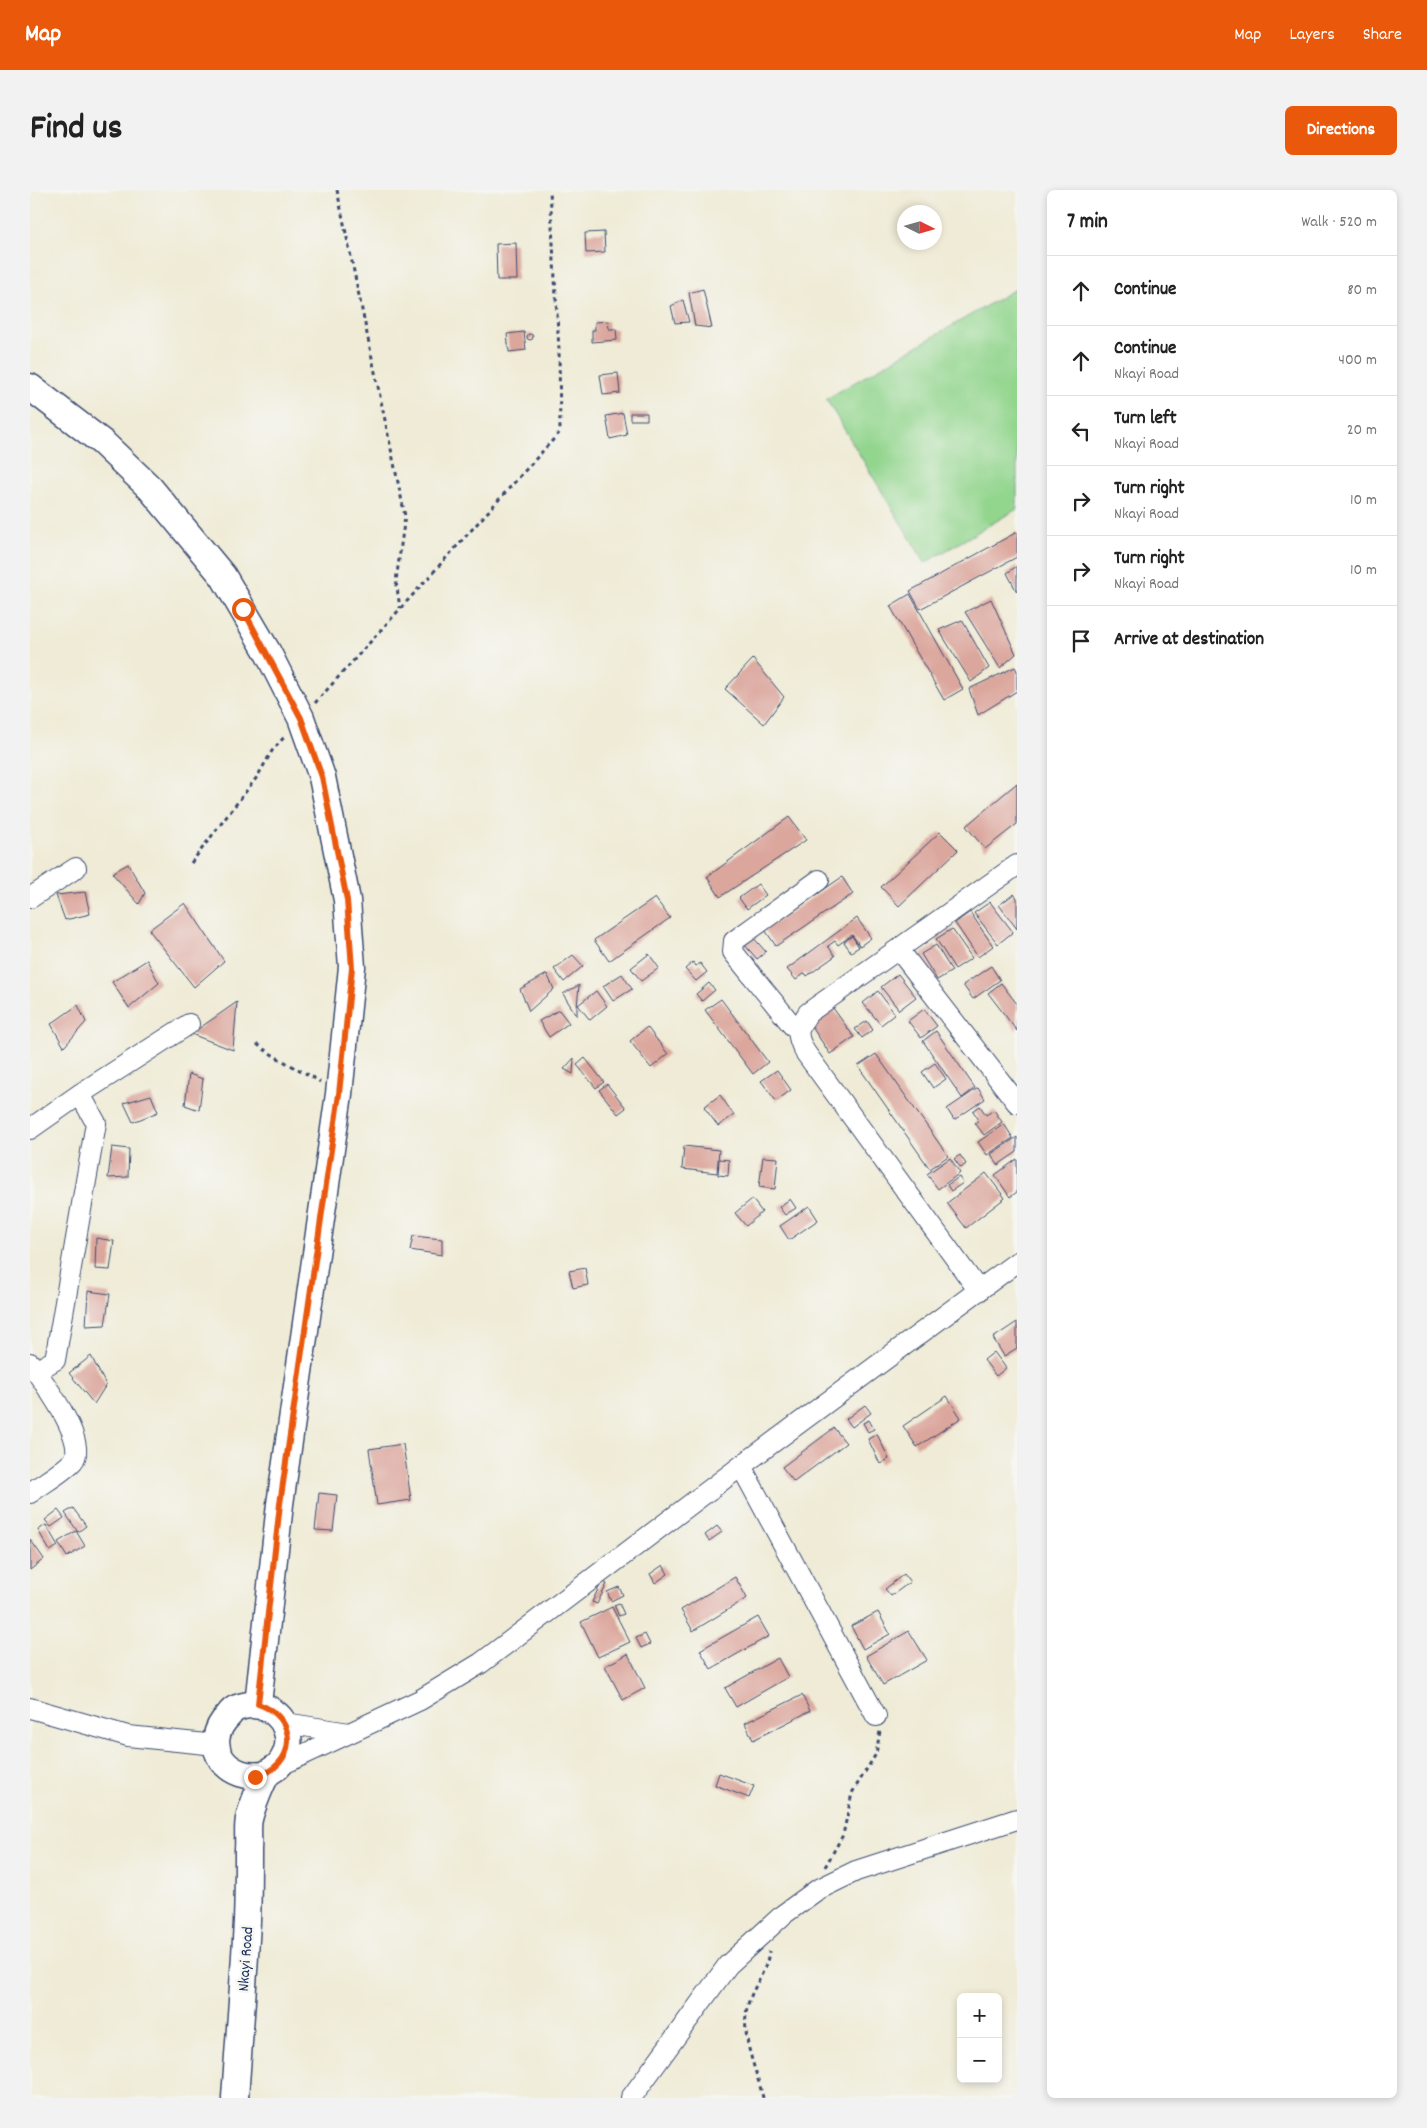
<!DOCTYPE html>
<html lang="en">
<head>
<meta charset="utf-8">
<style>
	:root { --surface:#fff; --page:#f2f2f2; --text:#222; --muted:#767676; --line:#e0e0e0; --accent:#ea580c }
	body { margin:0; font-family:Dekko,sans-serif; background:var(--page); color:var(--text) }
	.controls { position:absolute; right:15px; bottom:15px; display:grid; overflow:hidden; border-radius:8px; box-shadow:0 2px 8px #0003 }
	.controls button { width:45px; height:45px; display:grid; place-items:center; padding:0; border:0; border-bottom:1px solid var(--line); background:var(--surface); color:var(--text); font:25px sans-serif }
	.compass { position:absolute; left:867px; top:15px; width:45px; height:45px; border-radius:50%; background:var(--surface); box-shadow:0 2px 8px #0003; rotate:95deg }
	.stop { position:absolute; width:15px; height:15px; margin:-11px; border:4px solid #ea580c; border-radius:50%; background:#fff }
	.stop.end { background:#ea580c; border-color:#fff; box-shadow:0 1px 5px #0008 }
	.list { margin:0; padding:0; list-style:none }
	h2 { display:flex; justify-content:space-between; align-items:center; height:65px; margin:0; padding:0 20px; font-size:21px }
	h2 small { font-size:16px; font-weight:400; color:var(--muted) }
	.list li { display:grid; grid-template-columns:32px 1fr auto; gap:15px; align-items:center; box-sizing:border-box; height:70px; padding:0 20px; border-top:1px solid var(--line) }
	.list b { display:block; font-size:19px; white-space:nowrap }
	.list p { margin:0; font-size:16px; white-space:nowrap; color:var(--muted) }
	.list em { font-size:16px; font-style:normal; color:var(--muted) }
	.icon { flex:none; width:28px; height:28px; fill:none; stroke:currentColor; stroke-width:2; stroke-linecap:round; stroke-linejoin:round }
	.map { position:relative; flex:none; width:987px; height:1908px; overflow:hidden; border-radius:8px }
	header { display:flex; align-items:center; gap:30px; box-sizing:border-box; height:70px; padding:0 25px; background:var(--accent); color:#fff }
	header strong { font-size:24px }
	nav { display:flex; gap:28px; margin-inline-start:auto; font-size:18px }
	.intro { display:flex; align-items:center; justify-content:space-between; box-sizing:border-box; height:120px; padding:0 30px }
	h1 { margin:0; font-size:35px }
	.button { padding:12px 22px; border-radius:8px; background:var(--accent); color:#fff; font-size:18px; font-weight:700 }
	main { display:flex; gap:30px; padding:0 30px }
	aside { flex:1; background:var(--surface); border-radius:8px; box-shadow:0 2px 8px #0003 }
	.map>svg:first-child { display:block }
	.green { fill:#92d58d; stroke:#568276 }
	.building { fill:#dba69c }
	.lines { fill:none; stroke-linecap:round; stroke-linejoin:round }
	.minor-casing { stroke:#3b4b70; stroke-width:22 }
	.major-casing { stroke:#3b4b70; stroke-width:29 }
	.path { stroke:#3b4b70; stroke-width:3; stroke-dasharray:4 4; stroke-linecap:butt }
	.minor { stroke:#fff; stroke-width:20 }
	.major { stroke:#fff; stroke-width:26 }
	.route { stroke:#ea580c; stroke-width:6 }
	.labels { text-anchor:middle; stroke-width:5; stroke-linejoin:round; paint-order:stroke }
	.street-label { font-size:16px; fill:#1b2f5e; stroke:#f6f6f2 }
</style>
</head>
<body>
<header>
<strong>Map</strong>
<nav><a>Map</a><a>Layers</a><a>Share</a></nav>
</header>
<div class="intro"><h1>Find us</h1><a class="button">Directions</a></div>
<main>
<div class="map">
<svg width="987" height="1908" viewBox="0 0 987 1908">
	<rect width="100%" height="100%" fill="#f6f6f2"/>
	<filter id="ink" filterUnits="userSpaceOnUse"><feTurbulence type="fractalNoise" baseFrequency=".02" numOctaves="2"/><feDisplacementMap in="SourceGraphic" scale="10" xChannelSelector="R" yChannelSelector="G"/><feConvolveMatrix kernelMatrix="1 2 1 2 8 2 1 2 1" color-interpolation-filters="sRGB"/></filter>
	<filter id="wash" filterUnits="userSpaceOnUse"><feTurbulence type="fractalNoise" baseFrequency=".0096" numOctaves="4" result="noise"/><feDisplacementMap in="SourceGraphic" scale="20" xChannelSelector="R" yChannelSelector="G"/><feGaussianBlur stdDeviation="1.12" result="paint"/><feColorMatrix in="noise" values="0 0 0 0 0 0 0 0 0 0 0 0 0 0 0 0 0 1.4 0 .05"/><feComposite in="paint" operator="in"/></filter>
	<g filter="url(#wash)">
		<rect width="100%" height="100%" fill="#efebd6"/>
		<path class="green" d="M987,98V319L895,373L796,209Z"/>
		<g id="blocks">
			<path class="building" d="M574,42L575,62L556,63L555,43Z
				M486,53L487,90H467L466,54Z
				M673,99L682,138L665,136L659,103Z
				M653,110L659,132L645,133L641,116Z
				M578,131L579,139H586L587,150L562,152V140H565V132Z
				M494,142L496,160L479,162L477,144Z
				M497 147a3 3 0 1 1 6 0a3 3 0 1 1-6 0Z
				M588,183L590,203L573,205L570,185Z
				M593,223L597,245L580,249L576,226Z
				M600,223H617V230H600Z
				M987,342V367L890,419L880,401Z
				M987,376V402L977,383Z
				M880,404L933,499L914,510L860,416Z
				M961,409L986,464L970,478L935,422Z
				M932,430L959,478L941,492L909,440Z
				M723,469L754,507L734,534L695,499Z
				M985,477L987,481V501L948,525L939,499Z
				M987,593V634L955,659L936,636Z
				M759,627L776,650L690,707L677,687Z
				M910,642L928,660L869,716L851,697Z
				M98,674L115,703L109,714L82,683Z
				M812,687L823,704L746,756L735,740Z
				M728,694L736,705L717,719L709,708Z
				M55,702L60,724L35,730L26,705Z
				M984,704L987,708V739L969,715Z
				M625,708L640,728L579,771L564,750Z
				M960,712L983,742L968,754L944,723Z
				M155,713L194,771L164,797L119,740Z
				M940,722L963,756L948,767L925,733Z
				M827,728L841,748L830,756L822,745L808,755L805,751L798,756L805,766L777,786L775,783L766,790L757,779Z
				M922,739L942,768L925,779L906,749Z
				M722,746L736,762L727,769L713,753Z
				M822,746L829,757L821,762L814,752Z
				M906,755L922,781L907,790L891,764Z
				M619,764L629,778L611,791L601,778Z
				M543,765L553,776L534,792L524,779Z
				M117,770L129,793L99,818L82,792Z
				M663,772L666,776L670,773L677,782L666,791L655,779Z
				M961,776L970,790L943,809L933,795Z
				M517,784L524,799L499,821L490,799Z
				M592,784L602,799L583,811L573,796Z
				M868,784L886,807L869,820L851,797Z
				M679,793L685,800L672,811L666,804Z
				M971,793L987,814V841L958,803Z
				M549,795L547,817V826L533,804Z
				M566,801L577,816L560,830L548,815Z
				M848,801L865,824L851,835L833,813Z
				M691,809L738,872L723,884L675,820Z
				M207,812L203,860L161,844Z
				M48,815L56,832L34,857L21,834Z
				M803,818L824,847L800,864L780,834Z
				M894,819L907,836L891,848L878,831Z
				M529,820L539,833L519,847L509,831Z
				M837,831L843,840L832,848L825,839Z
				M617,837L638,864L621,878L600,851Z
				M906,841L945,898L932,908L893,851Z
				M846,864L918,966L900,979L828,876Z
				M544,868L543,884L534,879Z
				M555,868L574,892L566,898L547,875Z
				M905,873L916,889L903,898L892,882Z
				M747,880L761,900L746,911L731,891Z
				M159,884L173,889L169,920L155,915Z
				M577,894L596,918L588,924L569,900Z
				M948,898L955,909L924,930L917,919Z
				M121,905L128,922L103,932L94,913Z
				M690,905L704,925L688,936L674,917Z
				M950,916L956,925L964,920L972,932L954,945L945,933L949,930L943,921Z
				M974,934L983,948L957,965L948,952Z
				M987,947V962L968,975L961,964Z
				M654,956L689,960L687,983L652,979Z
				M82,957L99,959L98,987L78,988Z
				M930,965L936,974L931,978L924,969Z
				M733,967L748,968L745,999L729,997Z
				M920,968L930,983L908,999L897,984Z
				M689,969L699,970L698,986L688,985Z
				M987,969V1002L980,1007L965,985Z
				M956,983L975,1008L936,1038L917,1013Z
				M929,987L933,993L921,1001L917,995Z
				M722,1009L732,1022L716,1036L705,1023Z
				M760,1009L766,1018L755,1025L749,1017Z
				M779,1016L788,1030L759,1050L750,1036Z
				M383,1046L412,1049V1065L380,1060Z
				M66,1048L84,1051L80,1080L65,1079Z
				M555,1078L558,1095L543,1098L539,1081Z
				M58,1101L80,1104L75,1135L56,1136Z
				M987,1132V1158L974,1166L963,1148Z
				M964,1162L976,1178L966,1186L954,1170Z
				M61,1166L76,1195L64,1214L39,1183Z
				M917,1206L931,1228L887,1257L873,1236Z
				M835,1215L841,1223L822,1237L816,1229Z
				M839,1230L844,1239L838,1242L833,1233Z
				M804,1238L816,1253L764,1292L752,1277Z
				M847,1244L859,1269L850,1274L838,1249Z
				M373,1254L381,1310L347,1315L339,1259Z
				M289,1303L307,1305L303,1341L285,1340Z
				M43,1318L56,1336L48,1342L35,1323Z
				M28,1320L34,1328L21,1337L15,1330Z
				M16,1335L28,1356L20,1361L8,1340Z
				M687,1336L692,1342L679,1351L675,1345Z
				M46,1341L55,1356L37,1367L28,1352Z
				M0,1349L14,1369L0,1380Z
				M633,1375L638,1384L625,1393L620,1384Z
				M874,1384L880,1392L861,1406L855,1399Z
				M705,1387L717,1408L663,1441L651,1420Z
				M572,1391L577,1394L567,1414L562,1412Z
				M589,1397L593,1405L581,1411L577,1402Z
				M589,1413L594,1424L589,1426L584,1415Z
				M582,1417L600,1452L568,1467L551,1432Z
				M848,1422L860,1444L833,1459L821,1436Z
				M728,1427L739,1446L681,1479L670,1460Z
				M879,1441L897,1470L853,1495L836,1466Z
				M615,1444L620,1454L611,1458L606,1448Z
				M598,1464L615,1498L593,1510L575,1476Z
				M748,1468L758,1487L706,1517L695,1498Z
				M772,1505L780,1521L723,1550L715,1533Z
				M689,1583L724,1596L719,1608L685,1595Z"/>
		</g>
	</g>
	<g filter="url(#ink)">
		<use href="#blocks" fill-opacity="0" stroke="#3b4b70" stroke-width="1"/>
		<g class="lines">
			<g class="minor-casing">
				<path id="minor" d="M0,708L46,678
					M869,760L987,913
					M768,839L762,835L703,762L704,751L789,690
					M0,939L50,904L159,834
					M949,1101L775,862C765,843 767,841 778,823L987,675
					M0,1173C12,1190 59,1252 43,1271C32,1283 13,1293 0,1303
					M6,1181L25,1170L66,933L50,904
					M711,1276L846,1526
					M0,1518L98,1546L186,1555
					M255,1533L319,1543
					M249,1576L390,1510L451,1473L711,1276L987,1072
					M601,1908L698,1775L754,1724L787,1700L826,1681L987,1629"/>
			</g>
			<g class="major-casing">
				<path id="major" d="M0,197L73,253L120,298L193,386L237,461L271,528L292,587L317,710L322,777L309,904L250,1314L228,1514
					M205,1908C209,1849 214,1790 217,1731C218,1707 218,1683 218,1659C219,1650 217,1638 219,1629C221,1620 232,1590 238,1583C240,1581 244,1579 247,1577C255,1570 260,1556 258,1546C254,1522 230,1509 207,1518C204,1519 201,1522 199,1525C168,1555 198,1594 237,1584"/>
			</g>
			<path class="path" d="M307,0L375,326L366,391L370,418
				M285,513L530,242L529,160L520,0
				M161,673L227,587L242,561L256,545
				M227,854C247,870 269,878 290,892
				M795,1677L813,1645L822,1603L846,1564L850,1541
				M733,1908C727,1881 713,1853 716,1825C718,1801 737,1784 739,1761"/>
			<use href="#minor" class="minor"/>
			<use href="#major" class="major"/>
		</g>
	</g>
	<g class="lines" filter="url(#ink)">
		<path class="route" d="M213,419L271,528L292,587L317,710L322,778L309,904L250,1314L228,1514C270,1528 267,1576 225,1587"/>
	</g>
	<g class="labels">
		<g class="street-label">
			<text transform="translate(214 1769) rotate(-86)" y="6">Nkayi Road</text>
		</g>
	</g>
</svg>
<div class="controls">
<button>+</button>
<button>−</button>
</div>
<svg class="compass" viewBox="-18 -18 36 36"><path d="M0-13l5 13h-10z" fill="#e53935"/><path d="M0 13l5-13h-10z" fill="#767676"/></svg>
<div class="stop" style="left:213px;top:419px"></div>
<div class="stop end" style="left:225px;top:1587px"></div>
</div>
<aside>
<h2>7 min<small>Walk · 520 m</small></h2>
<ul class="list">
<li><svg class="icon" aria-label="ahead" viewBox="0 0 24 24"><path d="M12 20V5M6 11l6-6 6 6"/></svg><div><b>Continue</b></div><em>80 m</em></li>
<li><svg class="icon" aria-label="ahead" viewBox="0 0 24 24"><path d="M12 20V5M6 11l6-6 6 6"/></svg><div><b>Continue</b><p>Nkayi Road</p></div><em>400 m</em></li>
<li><svg class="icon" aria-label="left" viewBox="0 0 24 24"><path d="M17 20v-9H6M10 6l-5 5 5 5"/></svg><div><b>Turn left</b><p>Nkayi Road</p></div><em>20 m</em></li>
<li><svg class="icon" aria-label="right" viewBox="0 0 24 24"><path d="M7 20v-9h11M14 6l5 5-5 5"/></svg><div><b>Turn right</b><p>Nkayi Road</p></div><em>10 m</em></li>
<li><svg class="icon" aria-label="right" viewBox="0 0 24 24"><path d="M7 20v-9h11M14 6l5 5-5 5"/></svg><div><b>Turn right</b><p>Nkayi Road</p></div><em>10 m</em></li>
<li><svg class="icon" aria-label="arrive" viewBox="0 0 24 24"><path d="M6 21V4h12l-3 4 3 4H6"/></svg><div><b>Arrive at destination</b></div></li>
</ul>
</aside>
</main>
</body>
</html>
